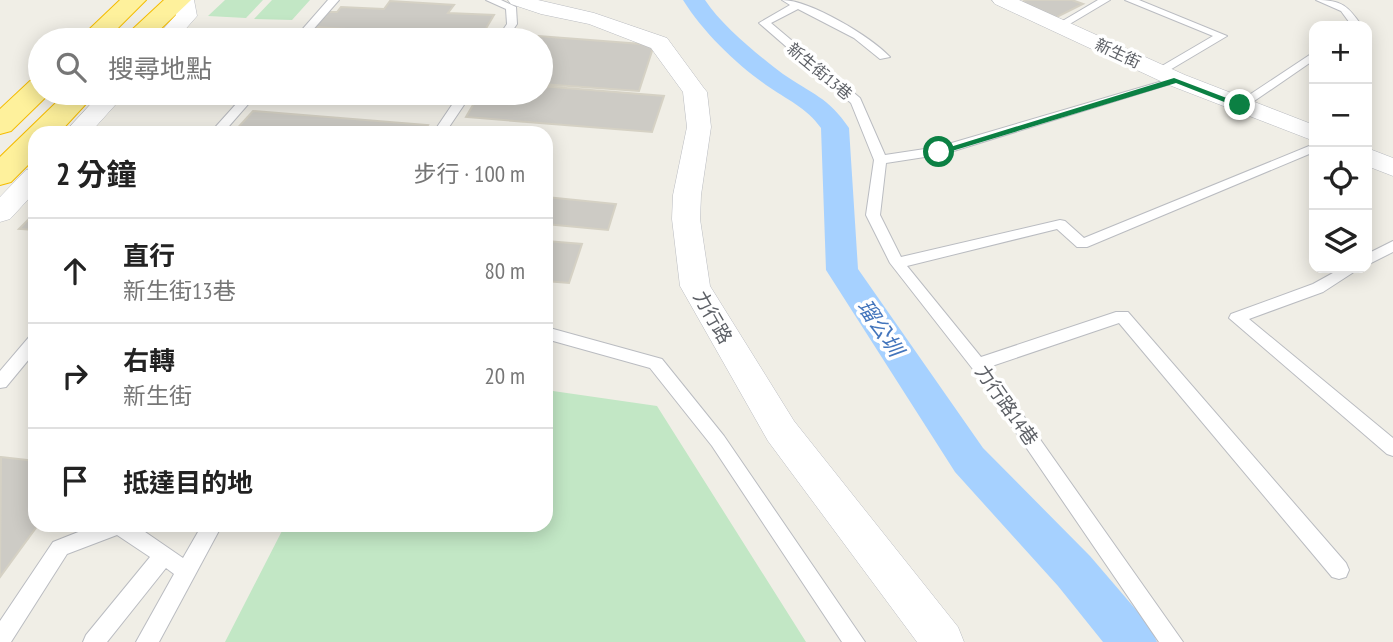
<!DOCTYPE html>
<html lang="zh-TW">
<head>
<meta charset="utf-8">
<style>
	:root { --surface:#fff; --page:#f2f2f2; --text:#222; --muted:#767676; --line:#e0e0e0 }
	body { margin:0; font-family:"PT Sans Narrow","Noto Sans TC",sans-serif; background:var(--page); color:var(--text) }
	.controls { position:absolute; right:21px; top:21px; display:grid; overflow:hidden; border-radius:14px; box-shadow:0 4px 18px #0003 }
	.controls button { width:63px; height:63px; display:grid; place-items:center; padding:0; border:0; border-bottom:2px solid var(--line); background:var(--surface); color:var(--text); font:35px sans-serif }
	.stop { position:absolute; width:21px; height:21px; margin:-16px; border:5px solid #0b8043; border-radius:50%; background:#fff }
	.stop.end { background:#0b8043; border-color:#fff; box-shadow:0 2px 7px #0008 }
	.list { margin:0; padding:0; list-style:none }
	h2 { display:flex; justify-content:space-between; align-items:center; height:91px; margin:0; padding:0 28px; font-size:30px }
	h2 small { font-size:23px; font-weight:400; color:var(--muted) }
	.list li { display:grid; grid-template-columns:46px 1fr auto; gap:21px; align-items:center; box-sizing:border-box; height:105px; padding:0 28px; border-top:2px solid var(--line) }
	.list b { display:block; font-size:26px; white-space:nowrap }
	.list p { margin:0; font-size:23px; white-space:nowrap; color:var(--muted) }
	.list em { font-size:23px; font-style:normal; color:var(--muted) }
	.icon { flex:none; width:38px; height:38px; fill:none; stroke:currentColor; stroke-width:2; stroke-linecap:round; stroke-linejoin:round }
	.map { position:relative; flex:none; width:1393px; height:642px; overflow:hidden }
	.search { position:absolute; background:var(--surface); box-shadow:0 4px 18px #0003; left:28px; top:28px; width:525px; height:77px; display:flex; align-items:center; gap:18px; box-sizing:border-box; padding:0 24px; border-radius:38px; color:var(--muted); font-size:26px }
	.panel { position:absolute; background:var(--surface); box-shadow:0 4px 18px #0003; left:28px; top:126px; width:525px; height:406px; border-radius:21px }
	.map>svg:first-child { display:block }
	.green { fill:#c2e7c5 }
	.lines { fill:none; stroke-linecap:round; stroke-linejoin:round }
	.canal { fill:#a6d1ff; fill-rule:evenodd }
	.building { fill:#cdcbc5; stroke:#d5d1c4; stroke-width:2 }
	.service-casing { stroke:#babcc1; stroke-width:2 }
	.minor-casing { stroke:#babcc1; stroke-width:1 }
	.trunk-casing { stroke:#f5bc00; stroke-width:2 }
	.service { fill:#fff; fill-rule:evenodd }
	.minor { fill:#fff; fill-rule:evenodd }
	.trunk { fill:#fef19c; fill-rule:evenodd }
	.route { fill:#0b8043 }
	.labels { text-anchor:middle; stroke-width:7; stroke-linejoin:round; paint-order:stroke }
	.far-street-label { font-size:16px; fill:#5d6066; stroke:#fff }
	.street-label { font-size:19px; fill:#5d6066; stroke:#fff }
	.water-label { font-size:21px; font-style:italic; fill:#4375bc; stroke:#fff }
</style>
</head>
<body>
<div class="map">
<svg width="1393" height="642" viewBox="0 0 1393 642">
	<rect width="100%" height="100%" fill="#f0eee6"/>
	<path class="green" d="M225,0H263L246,18L208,16Z
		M272,0H310L292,20L254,19Z
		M546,390L657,406L806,642H225L285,525H546Z"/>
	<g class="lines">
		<path class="canal" d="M683,0H705C722,26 758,55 783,74C812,94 828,97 849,128L858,269L983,448L1090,556L1150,626L1157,642H1103L1058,586L955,472L826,270L821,128C807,108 786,99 766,85C735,63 703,32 683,0Z"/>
	</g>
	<path class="building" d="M1026,0H1072L1083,4L1055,18L1020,3Z
		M390,1L454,5L448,13L494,15L481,37L315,27L329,12H337L341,7L384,9Z
		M512,34L654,45L639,91L541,84V40H508Z
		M541,86L664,96L652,132L466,117L480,93H541Z
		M253,111L428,125L423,133H233Z
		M546,197L616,204L608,230L546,224Z
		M35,213V230L19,229Z
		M546,241L582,244L569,283L546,281Z
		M1,457L35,461V525H38L0,577Z"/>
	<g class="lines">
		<g class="service-casing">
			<path id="service" d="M328,0H339L304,40H293Z
				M486,0H501L516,7L517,24L506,40H496L507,24L506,9Z
				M782,0C810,0 870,36 890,57L880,59L854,38L798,9L771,23L860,98L885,155L938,147L1173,78L1183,80L944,154L886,163L880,215L901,257L1060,220L1065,221L1084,238L1314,144V152L1087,247H1077L1057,229L907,266L981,357L1116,312H1128L1346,563L1349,570L1346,577L1339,579L1332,577L1119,323L989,367L1183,642H1159L972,368L890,263L866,215L874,160L851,103L759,23L790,5Z
				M1098,0H1110L1063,28L1054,26Z
				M1125,0H1139L1227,36L1163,74H1155V70L1213,36Z
				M1316,0C1342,0 1348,6 1362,26H1352L1341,11Z
				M1314,52V60L1244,108H1236L1234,105Z
				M246,93H258L223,133H210Z
				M460,93H472L445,133H433Z
				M1393,241V252L1367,265V254Z
				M1342,268H1360L1323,292L1249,319L1393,438V456L1387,454L1229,318L1231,314L1313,284Z
				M546,327L662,359L724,436L865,642H842L712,446L650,368L546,339Z
				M35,335V352L6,387L0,388V371L29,337Z
				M96,525H135L183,558L202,525H222L159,642H136L174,574L166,568L107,642H83L86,635L150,557L117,535L67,554L11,642H0V621L53,542Z"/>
		</g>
		<g class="minor-casing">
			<path id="minor" d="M174,0H194L197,16L176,40H153L176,15Z
				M508,0H538L594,13L667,38L703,87L707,92L711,127L701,195L700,219L710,286L794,421L958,627L964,642H917L768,441L680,286L672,219L673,195L687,127L683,92L651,48L589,24L541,14L511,4Z
				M992,0H1019L1185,75L1314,125V141L1169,85L995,4Z
				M101,93H126L90,133H64Z
				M1367,148L1393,158V176L1367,166Z
				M35,168V192L10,219L0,222V197L26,170Z"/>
		</g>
		<g class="trunk-casing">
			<path id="trunk" d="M120,0H146L106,40H78Z
				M164,0H191L149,40H121Z
				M40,78V93H50L11,131L0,134V109L30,81Z
				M66,93H96L59,133H35V158L11,182L0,185V157Z"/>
		</g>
		<use href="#service" class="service"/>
		<use href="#minor" class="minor"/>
		<use href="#trunk" class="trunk"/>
	</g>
	<path class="route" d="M1174,78L1245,105L1237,107L1176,83L942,154L934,152Z"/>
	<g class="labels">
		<g class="far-street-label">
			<text transform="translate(1118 53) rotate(25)" y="6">新生街</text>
			<text transform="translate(820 71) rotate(40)" y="6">新生街13巷</text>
		</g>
		<g class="street-label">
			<text transform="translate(713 317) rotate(60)" y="7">力行路</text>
			<text transform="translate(1007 405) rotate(55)" y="7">力行路14巷</text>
		</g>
		<g class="water-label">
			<text transform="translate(880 328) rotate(56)" y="7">瑠公圳</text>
		</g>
	</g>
</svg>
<div class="controls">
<button>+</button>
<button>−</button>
<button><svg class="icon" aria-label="locate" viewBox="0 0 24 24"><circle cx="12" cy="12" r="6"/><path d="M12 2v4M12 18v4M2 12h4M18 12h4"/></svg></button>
<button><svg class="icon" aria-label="layers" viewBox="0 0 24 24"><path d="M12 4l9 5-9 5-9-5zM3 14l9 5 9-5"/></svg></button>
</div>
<div class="stop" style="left:939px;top:152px"></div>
<div class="stop end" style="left:1240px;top:105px"></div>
<div class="search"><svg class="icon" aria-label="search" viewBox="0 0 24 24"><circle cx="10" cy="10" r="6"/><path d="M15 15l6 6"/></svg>搜尋地點</div>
<section class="panel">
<h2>2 分鐘<small>步行 · 100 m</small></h2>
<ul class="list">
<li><svg class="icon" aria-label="ahead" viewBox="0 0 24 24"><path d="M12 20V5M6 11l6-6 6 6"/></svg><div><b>直行</b><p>新生街13巷</p></div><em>80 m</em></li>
<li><svg class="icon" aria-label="right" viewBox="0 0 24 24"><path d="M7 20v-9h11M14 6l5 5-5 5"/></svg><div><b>右轉</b><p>新生街</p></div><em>20 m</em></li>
<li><svg class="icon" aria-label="arrive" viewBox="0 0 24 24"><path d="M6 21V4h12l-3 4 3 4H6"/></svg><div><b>抵達目的地</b></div></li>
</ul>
</section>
</div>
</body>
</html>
